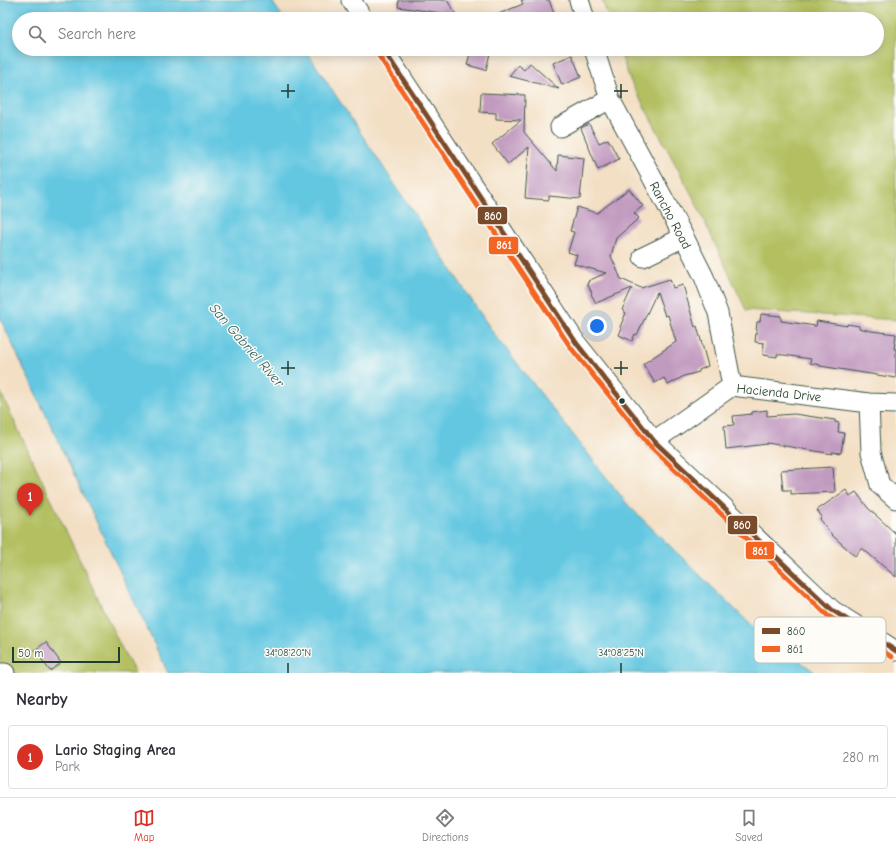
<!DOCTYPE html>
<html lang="en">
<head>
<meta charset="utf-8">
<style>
	:root { --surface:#fff; --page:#f2f2f3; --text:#2b2b33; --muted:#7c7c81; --line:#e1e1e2; --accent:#d93025 }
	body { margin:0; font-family:"Comic Neue",sans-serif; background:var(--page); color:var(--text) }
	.scale { position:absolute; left:12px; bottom:10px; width:108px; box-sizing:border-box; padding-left:4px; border:2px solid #1f3d34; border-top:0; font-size:11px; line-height:14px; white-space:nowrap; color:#1f3d34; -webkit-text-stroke:3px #fdfcf7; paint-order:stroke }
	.you { position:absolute; left:597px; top:326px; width:14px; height:14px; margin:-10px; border:3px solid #fff; border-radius:50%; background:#1a73e8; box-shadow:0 0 0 6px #1a73e833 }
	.badge { display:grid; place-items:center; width:26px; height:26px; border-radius:50%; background:var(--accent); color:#fff; font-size:13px; font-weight:700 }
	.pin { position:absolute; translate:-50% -33px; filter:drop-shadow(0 1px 2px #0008) }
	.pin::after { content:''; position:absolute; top:21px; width:14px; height:12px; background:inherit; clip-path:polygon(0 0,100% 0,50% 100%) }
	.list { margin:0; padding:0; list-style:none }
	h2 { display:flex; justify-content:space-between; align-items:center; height:52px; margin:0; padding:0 16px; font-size:17px }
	h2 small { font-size:13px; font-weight:400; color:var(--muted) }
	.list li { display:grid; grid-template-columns:26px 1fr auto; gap:12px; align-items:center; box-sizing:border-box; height:64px; margin:0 8px 8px; padding:0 8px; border:1px solid var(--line); border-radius:4px }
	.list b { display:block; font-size:15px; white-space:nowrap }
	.list p { margin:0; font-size:13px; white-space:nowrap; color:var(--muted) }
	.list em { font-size:13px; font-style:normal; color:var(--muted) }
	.icon { flex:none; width:22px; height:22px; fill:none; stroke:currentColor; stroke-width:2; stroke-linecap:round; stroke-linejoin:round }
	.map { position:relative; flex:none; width:896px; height:673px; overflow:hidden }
	.search { position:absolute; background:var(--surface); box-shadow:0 2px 10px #0003; left:12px; right:12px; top:12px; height:44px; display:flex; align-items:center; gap:10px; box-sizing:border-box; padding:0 14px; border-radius:22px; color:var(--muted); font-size:15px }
	.sheet { height:124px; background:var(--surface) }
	nav { display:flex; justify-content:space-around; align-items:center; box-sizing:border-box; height:56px; border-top:1px solid var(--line); background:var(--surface); font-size:11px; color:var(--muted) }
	nav a { display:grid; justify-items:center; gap:2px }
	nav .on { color:var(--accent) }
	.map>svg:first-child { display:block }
	.green { fill:#b3bf61; stroke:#697e4a }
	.water { fill:#63c7e1; stroke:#41828a }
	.building { fill:#c19ac0 }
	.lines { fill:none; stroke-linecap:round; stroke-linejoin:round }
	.minor-casing { stroke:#3f554a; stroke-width:21 }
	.minor { stroke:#fff; stroke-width:19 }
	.bus-1-casing { stroke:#fdfcf7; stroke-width:8 }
	.bus-2-casing { stroke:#fdfcf7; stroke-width:8 }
	.bus-1 { stroke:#7a4b2a; stroke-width:5 }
	.bus-2 { stroke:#f26522; stroke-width:5 }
	.ticks { fill:none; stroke:#1f3d34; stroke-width:1.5 }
	.bus-dot { fill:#1f3d34; stroke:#fdfcf7; stroke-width:1.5 }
	.labels { text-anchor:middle; stroke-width:3; stroke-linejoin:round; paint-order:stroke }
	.street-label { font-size:13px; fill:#1f3d34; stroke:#fdfcf7 }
	.water-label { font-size:14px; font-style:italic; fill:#30605f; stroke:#fdfcf7 }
	.key { fill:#fdfcf7; stroke:#bac3bc; stroke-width:1 }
	.key-label { font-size:11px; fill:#1f3d34 }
	.ticks-label { font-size:10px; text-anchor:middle; fill:#1f3d34; stroke:#fdfcf7; stroke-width:3; stroke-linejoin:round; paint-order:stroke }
	.line-badge { stroke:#fdfcf7; stroke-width:1.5 }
	.badge-label { font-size:11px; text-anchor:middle; font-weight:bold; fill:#fff }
</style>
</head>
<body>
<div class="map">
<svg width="896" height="673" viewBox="0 0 896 673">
	<rect width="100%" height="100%" fill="#fdfcf7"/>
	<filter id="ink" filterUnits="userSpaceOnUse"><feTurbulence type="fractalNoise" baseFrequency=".025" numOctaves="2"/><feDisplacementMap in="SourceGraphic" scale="8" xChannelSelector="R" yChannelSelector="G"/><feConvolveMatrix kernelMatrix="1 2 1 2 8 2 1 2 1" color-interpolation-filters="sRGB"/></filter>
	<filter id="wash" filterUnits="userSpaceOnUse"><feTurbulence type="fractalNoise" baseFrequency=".012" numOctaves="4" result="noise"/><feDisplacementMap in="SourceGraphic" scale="16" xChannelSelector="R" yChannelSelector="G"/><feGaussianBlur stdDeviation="0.9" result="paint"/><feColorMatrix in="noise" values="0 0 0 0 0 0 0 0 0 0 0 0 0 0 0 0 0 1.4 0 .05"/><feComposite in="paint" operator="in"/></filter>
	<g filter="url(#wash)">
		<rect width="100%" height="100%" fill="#f3dfc4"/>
		<path class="green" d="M602,0H896V320L746,310L693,197L630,80L619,49H877V19H609Z
			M0,391L118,641L135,673H0Z"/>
		<path class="water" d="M0,0H271L284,19H19V49H305L492,331L628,505L751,625L816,673H168L0,318Z"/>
		<g id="blocks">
			<path class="building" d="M399,0H447L456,15L398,7Z
				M521,0H549L556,19H486L523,4Z
				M471,49H491L486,70L467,65Z
				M572,55L581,77L562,85L553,63Z
				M530,63L559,89L509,76L518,65L524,70Z
				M481,93L525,95L524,132L557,171L558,155L584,158L580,199L549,196V200L525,198L529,147L508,164L492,144L521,120L496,119V113L480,112Z
				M589,124L599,143L608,139L619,159L598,170L581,128Z
				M629,189L643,206L634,213L639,218L616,238L611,256L621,279L641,288L670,279L673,288L683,285L695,327L697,326L708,366L699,370V372L684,376L668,385L664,378L655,383L643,364L676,342L668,315L665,316L657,292L637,335L635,334L632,341L619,335L622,328L620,327L626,313L622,310L632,288L596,303L591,294L592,293L587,283L589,282L588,281L606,273L574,264L577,255L568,252L574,232L570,231L577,207L597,213Z
				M761,314L781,316V321L816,326L817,321L847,326V324L859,326V328L871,331L896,334L894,349H896V378L820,366V365L810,363L811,359L777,354V357L763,355L764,343L755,342L757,322H760Z
				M767,410V416L794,414L835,420V422L839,423L838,432L844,433L841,453L832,452L833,454L767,443V444L726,449L724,426L734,425L733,416L752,414V412Z
				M833,467L835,492L791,494V490H783L781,470Z
				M846,490L850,496L856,492L868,508L896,534V577L862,548L855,556L832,535L820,519L822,517L817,510Z
				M46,642L61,663L50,671L35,650Z"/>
		</g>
	</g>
	<g filter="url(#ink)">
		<use href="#blocks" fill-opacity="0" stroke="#3f554a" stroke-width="1"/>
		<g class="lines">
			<g class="minor-casing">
				<path id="minor" d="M351,0L363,19
					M579,0L585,19
					M383,49L577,344L654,441L832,610L896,651
					M594,49L610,99L684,237L704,277L718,313L732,386
					M560,127L610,99
					M643,257L684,237
					M869,403L871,452L880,485L896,499
					M654,441L732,386L869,403L896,404
					M0,673H5"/>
			</g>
			<use href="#minor" class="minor"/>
			<g class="bus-1-casing">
				<path id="bus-1" d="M383,49L577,344L654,441L832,610L896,651"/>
			</g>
			<g class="bus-2-casing">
				<path id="bus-2" d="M377,53L571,348L649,445L827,615L892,657"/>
			</g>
			<use href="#bus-1" class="bus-1"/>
			<use href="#bus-2" class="bus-2"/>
		</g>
	</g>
	<path class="ticks" d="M288,84V98M621,84V98M281,91H295M614,91H628M288,361V375M621,361V375M281,368H295M614,368H628M288,663V673M621,663V673"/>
	<circle class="bus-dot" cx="622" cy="401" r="3.5"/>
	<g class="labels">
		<g class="street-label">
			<text transform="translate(671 215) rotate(62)" y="5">Rancho Road</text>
			<text transform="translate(779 392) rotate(6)" y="5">Hacienda Drive</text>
		</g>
		<g class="water-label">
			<text transform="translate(247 345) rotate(49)" y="5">San Gabriel River</text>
		</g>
	</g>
	<rect x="754" y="617" width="132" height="46" rx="6" class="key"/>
	<rect x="762" y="628" width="18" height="6" fill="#7a4b2a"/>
	<rect x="762" y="646" width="18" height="6" fill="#f26522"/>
	<g class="key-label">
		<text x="787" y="635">860</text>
		<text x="787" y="653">861</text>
	</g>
	<g class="ticks-label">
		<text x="288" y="656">34°08'20"N</text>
		<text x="621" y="656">34°08'25"N</text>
	</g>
	<g class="line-badge">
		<rect x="477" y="206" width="31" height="19" rx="4" fill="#7a4b2a"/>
		<rect x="488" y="236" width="31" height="19" rx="4" fill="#f26522"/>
		<rect x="727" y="515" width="31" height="20" rx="4" fill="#7a4b2a"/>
		<rect x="745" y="541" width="30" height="19" rx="4" fill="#f26522"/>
	</g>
	<g class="badge-label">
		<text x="493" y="220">860</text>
		<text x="504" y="249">861</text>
		<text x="742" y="529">860</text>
		<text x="760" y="555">861</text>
	</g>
</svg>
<div class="scale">50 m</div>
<div class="you"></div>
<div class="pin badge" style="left:30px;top:516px">1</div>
<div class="search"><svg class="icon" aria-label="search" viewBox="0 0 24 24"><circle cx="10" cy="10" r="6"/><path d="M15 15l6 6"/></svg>Search here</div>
</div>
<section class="sheet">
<h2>Nearby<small></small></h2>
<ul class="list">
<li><span class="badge">1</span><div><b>Lario Staging Area</b><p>Park</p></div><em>280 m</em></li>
</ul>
</section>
<nav>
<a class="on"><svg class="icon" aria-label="map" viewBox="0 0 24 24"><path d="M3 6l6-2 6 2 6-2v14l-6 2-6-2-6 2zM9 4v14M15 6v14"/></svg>Map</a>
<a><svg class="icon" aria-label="directions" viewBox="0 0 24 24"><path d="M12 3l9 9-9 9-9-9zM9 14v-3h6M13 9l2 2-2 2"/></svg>Directions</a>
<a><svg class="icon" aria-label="saved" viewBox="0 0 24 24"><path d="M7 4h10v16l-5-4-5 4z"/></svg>Saved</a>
</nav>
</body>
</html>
